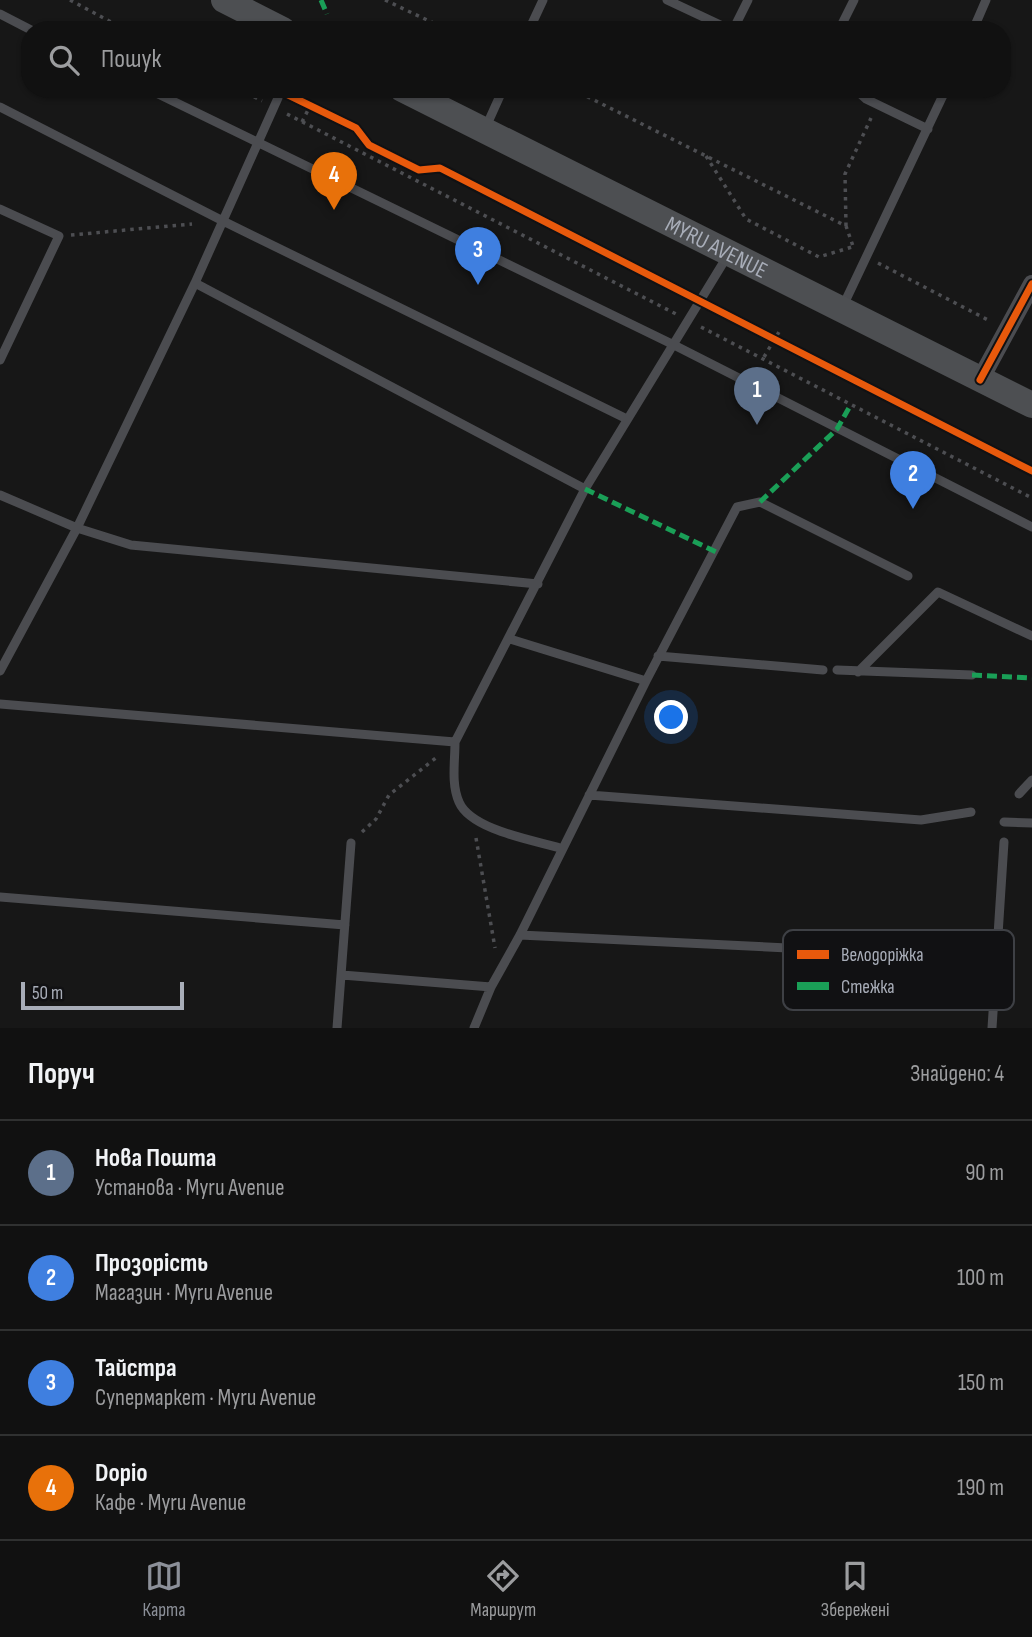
<!DOCTYPE html>
<html lang="uk">
<head>
<meta charset="utf-8">
<style>
	:root { --surface:#111; --page:#1e1f1f; --text:#f1f3f6; --muted:#9c9d9f; --line:#303131; --accent:#8c9099 }
	body { margin:0; font-family:"Sofia Sans Condensed",sans-serif; background:var(--page); color:var(--text) }
	.scale { position:absolute; left:21px; bottom:18px; width:163px; box-sizing:border-box; padding-left:7px; border:4px solid #a8adb8; border-top:0; font-size:19px; line-height:24px; white-space:nowrap; color:#a8adb8; -webkit-text-stroke:5px #111113; paint-order:stroke }
	.you { position:absolute; left:672px; top:718px; width:24px; height:24px; margin:-18px; border:5px solid #fff; border-radius:50%; background:#1a73e8; box-shadow:0 0 0 10px #1a73e833 }
	.badge { display:grid; place-items:center; width:46px; height:46px; border-radius:50%; background:var(--accent); color:#fff; font-size:23px; font-weight:700 }
	.pin { position:absolute; translate:-50% -58px; filter:drop-shadow(0 2px 4px #0008) }
	.pin::after { content:''; position:absolute; top:37px; width:24px; height:21px; background:inherit; clip-path:polygon(0 0,100% 0,50% 100%) }
	.list { margin:0; padding:0; list-style:none }
	h2 { display:flex; justify-content:space-between; align-items:center; height:91px; margin:0; padding:0 28px; font-size:30px }
	h2 small { font-size:23px; font-weight:400; color:var(--muted) }
	.list li { display:grid; grid-template-columns:46px 1fr auto; gap:21px; align-items:center; box-sizing:border-box; height:105px; padding:0 28px; border-top:2px solid var(--line) }
	.list b { display:block; font-size:26px; white-space:nowrap }
	.list p { margin:0; font-size:23px; white-space:nowrap; color:var(--muted) }
	.list em { font-size:23px; font-style:normal; color:var(--muted) }
	.icon { flex:none; width:38px; height:38px; fill:none; stroke:currentColor; stroke-width:2; stroke-linecap:round; stroke-linejoin:round }
	.map { position:relative; flex:none; width:1032px; height:1028px; overflow:hidden }
	.search { position:absolute; background:var(--surface); box-shadow:0 2px 5px #0004; left:21px; right:21px; top:21px; height:77px; display:flex; align-items:center; gap:18px; box-sizing:border-box; padding:0 24px; border-radius:28px; color:var(--muted); font-size:26px }
	.sheet { height:511px; background:var(--surface) }
	nav { display:flex; justify-content:space-around; align-items:center; box-sizing:border-box; height:98px; border-top:2px solid var(--line); background:var(--surface); font-size:19px; color:var(--muted) }
	nav a { display:grid; justify-items:center; gap:4px }
	nav .on { color:var(--accent) }
	.map>svg:first-child { display:block }
	.lines { fill:none; stroke-linecap:round; stroke-linejoin:round }
	.path { stroke:#4d4e52; stroke-width:3.5; stroke-dasharray:3.5 5; stroke-linecap:butt }
	.service { stroke:#4b4c50; stroke-width:9 }
	.minor { stroke:#4b4c50; stroke-width:18 }
	.primary { stroke:#4d4f52; stroke-width:26 }
	.quiet { stroke:#1a9f57; stroke-width:5; stroke-dasharray:10 5; stroke-linecap:butt }
	.cycleway-casing { stroke:#111113; stroke-width:11 }
	.cycleway { stroke:#e8590c; stroke-width:7 }
	.labels { text-anchor:middle; stroke-width:7; stroke-linejoin:round; paint-order:stroke }
	.street-label { font-size:23px; fill:#a8adb8; stroke:#111113 }
	.key { fill:#111113; stroke:#3e4045; stroke-width:2 }
	.key-label { font-size:19px; fill:#a8adb8 }
</style>
</head>
<body>
<div class="map">
<svg width="1032" height="1028" viewBox="0 0 1032 1028">
	<rect width="100%" height="100%" fill="#171717"/>
	<g class="lines">
		<path class="path" d="M70,0L126,30
			M385,0L448,30
			M239,89L262,101
			M572,89L846,226L854,249
			M287,114L676,314
			M302,122L310,106
			M706,156L746,219L819,257L852,247
			M846,226L845,174L871,118
			M71,235L192,224
			M878,263L990,321
			M701,327L1032,498
			M764,357L779,332
			M362,832L376,819L389,795L437,757
			M476,838L495,948"/>
		<path class="service" d="M667,0L731,30
			M0,14L31,30
			M529,30L543,0
			M733,30L748,0
			M839,30L854,0
			M973,30L986,0
			M148,89L674,345L1032,527
			M855,89L866,99L928,129
			M0,107L223,221L627,419
			M485,129L503,89
			M0,209L59,236L0,360
			M195,283L585,489
			M842,308L946,89
			M0,495L77,528L131,545L538,584
			M658,656L823,670
			M837,670L972,675
			M0,671L77,528L195,283L282,89
			M858,672L938,592L1032,636
			M646,681L737,507L760,502L908,576
			M0,704L455,742
			M1019,794L1032,780
			M589,795L921,820L971,812
			M1004,822L1032,823
			M560,848C533,840 471,830 459,802C451,784 455,762 455,742L585,489L728,255
			M0,897L345,925
			M520,935L994,958
			M342,975L491,987
			M337,1028L351,843
			M474,1028L491,987L520,935L646,681L510,639
			M992,1028L1004,842"/>
		<path class="minor" d="M980,380L1032,284"/>
		<g class="primary">
			<path d="M224,0L283,30"/>
			<path id="s1" d="M402,89L1032,405"/>
		</g>
		<path class="quiet" d="M321,0L327,14
			M585,489L716,552
			M760,502L837,429L850,406
			M972,675L1032,678"/>
		<g class="cycleway-casing">
			<path id="cycleway" d="M276,89L356,128L369,145L419,170L440,168L1032,471
				M980,380L1032,284"/>
		</g>
		<use href="#cycleway" class="cycleway"/>
	</g>
	<g class="labels">
		<g class="street-label">
			<text dy="8" stroke="none"><textPath href="#s1" startOffset="352">MYRU AVENUE</textPath></text>
		</g>
	</g>
	<rect x="783" y="930" width="231" height="80" rx="10" class="key"/>
	<rect x="797" y="950" width="32" height="9" fill="#e8590c"/>
	<rect x="797" y="982" width="32" height="8" fill="#1a9f57"/>
	<g class="key-label">
		<text x="841" y="961">Велодоріжка</text>
		<text x="841" y="993">Стежка</text>
	</g>
</svg>
<div class="scale">50 m</div>
<div class="you"></div>
<div class="pin badge" style="left:757px;top:425px;background:#5c6f8a">1</div>
<div class="pin badge" style="left:913px;top:509px;background:#3f7fe0">2</div>
<div class="pin badge" style="left:478px;top:285px;background:#3f7fe0">3</div>
<div class="pin badge" style="left:334px;top:210px;background:#e8710a">4</div>
<div class="search"><svg class="icon" aria-label="search" viewBox="0 0 24 24"><circle cx="10" cy="10" r="6"/><path d="M15 15l6 6"/></svg>Пошук</div>
</div>
<section class="sheet">
<h2>Поруч<small>Знайдено: 4</small></h2>
<ul class="list">
<li><span class="badge" style="background:#5c6f8a">1</span><div><b>Нова Пошта</b><p>Установа · Myru Avenue</p></div><em>90 m</em></li>
<li><span class="badge" style="background:#3f7fe0">2</span><div><b>Прозорість</b><p>Магазин · Myru Avenue</p></div><em>100 m</em></li>
<li><span class="badge" style="background:#3f7fe0">3</span><div><b>Тайстра</b><p>Супермаркет · Myru Avenue</p></div><em>150 m</em></li>
<li><span class="badge" style="background:#e8710a">4</span><div><b>Dopio</b><p>Кафе · Myru Avenue</p></div><em>190 m</em></li>
</ul>
</section>
<nav>
<a class="on"><svg class="icon" aria-label="map" viewBox="0 0 24 24"><path d="M3 6l6-2 6 2 6-2v14l-6 2-6-2-6 2zM9 4v14M15 6v14"/></svg>Карта</a>
<a><svg class="icon" aria-label="directions" viewBox="0 0 24 24"><path d="M12 3l9 9-9 9-9-9zM9 14v-3h6M13 9l2 2-2 2"/></svg>Маршрут</a>
<a><svg class="icon" aria-label="saved" viewBox="0 0 24 24"><path d="M7 4h10v16l-5-4-5 4z"/></svg>Збережені</a>
</nav>
</body>
</html>
